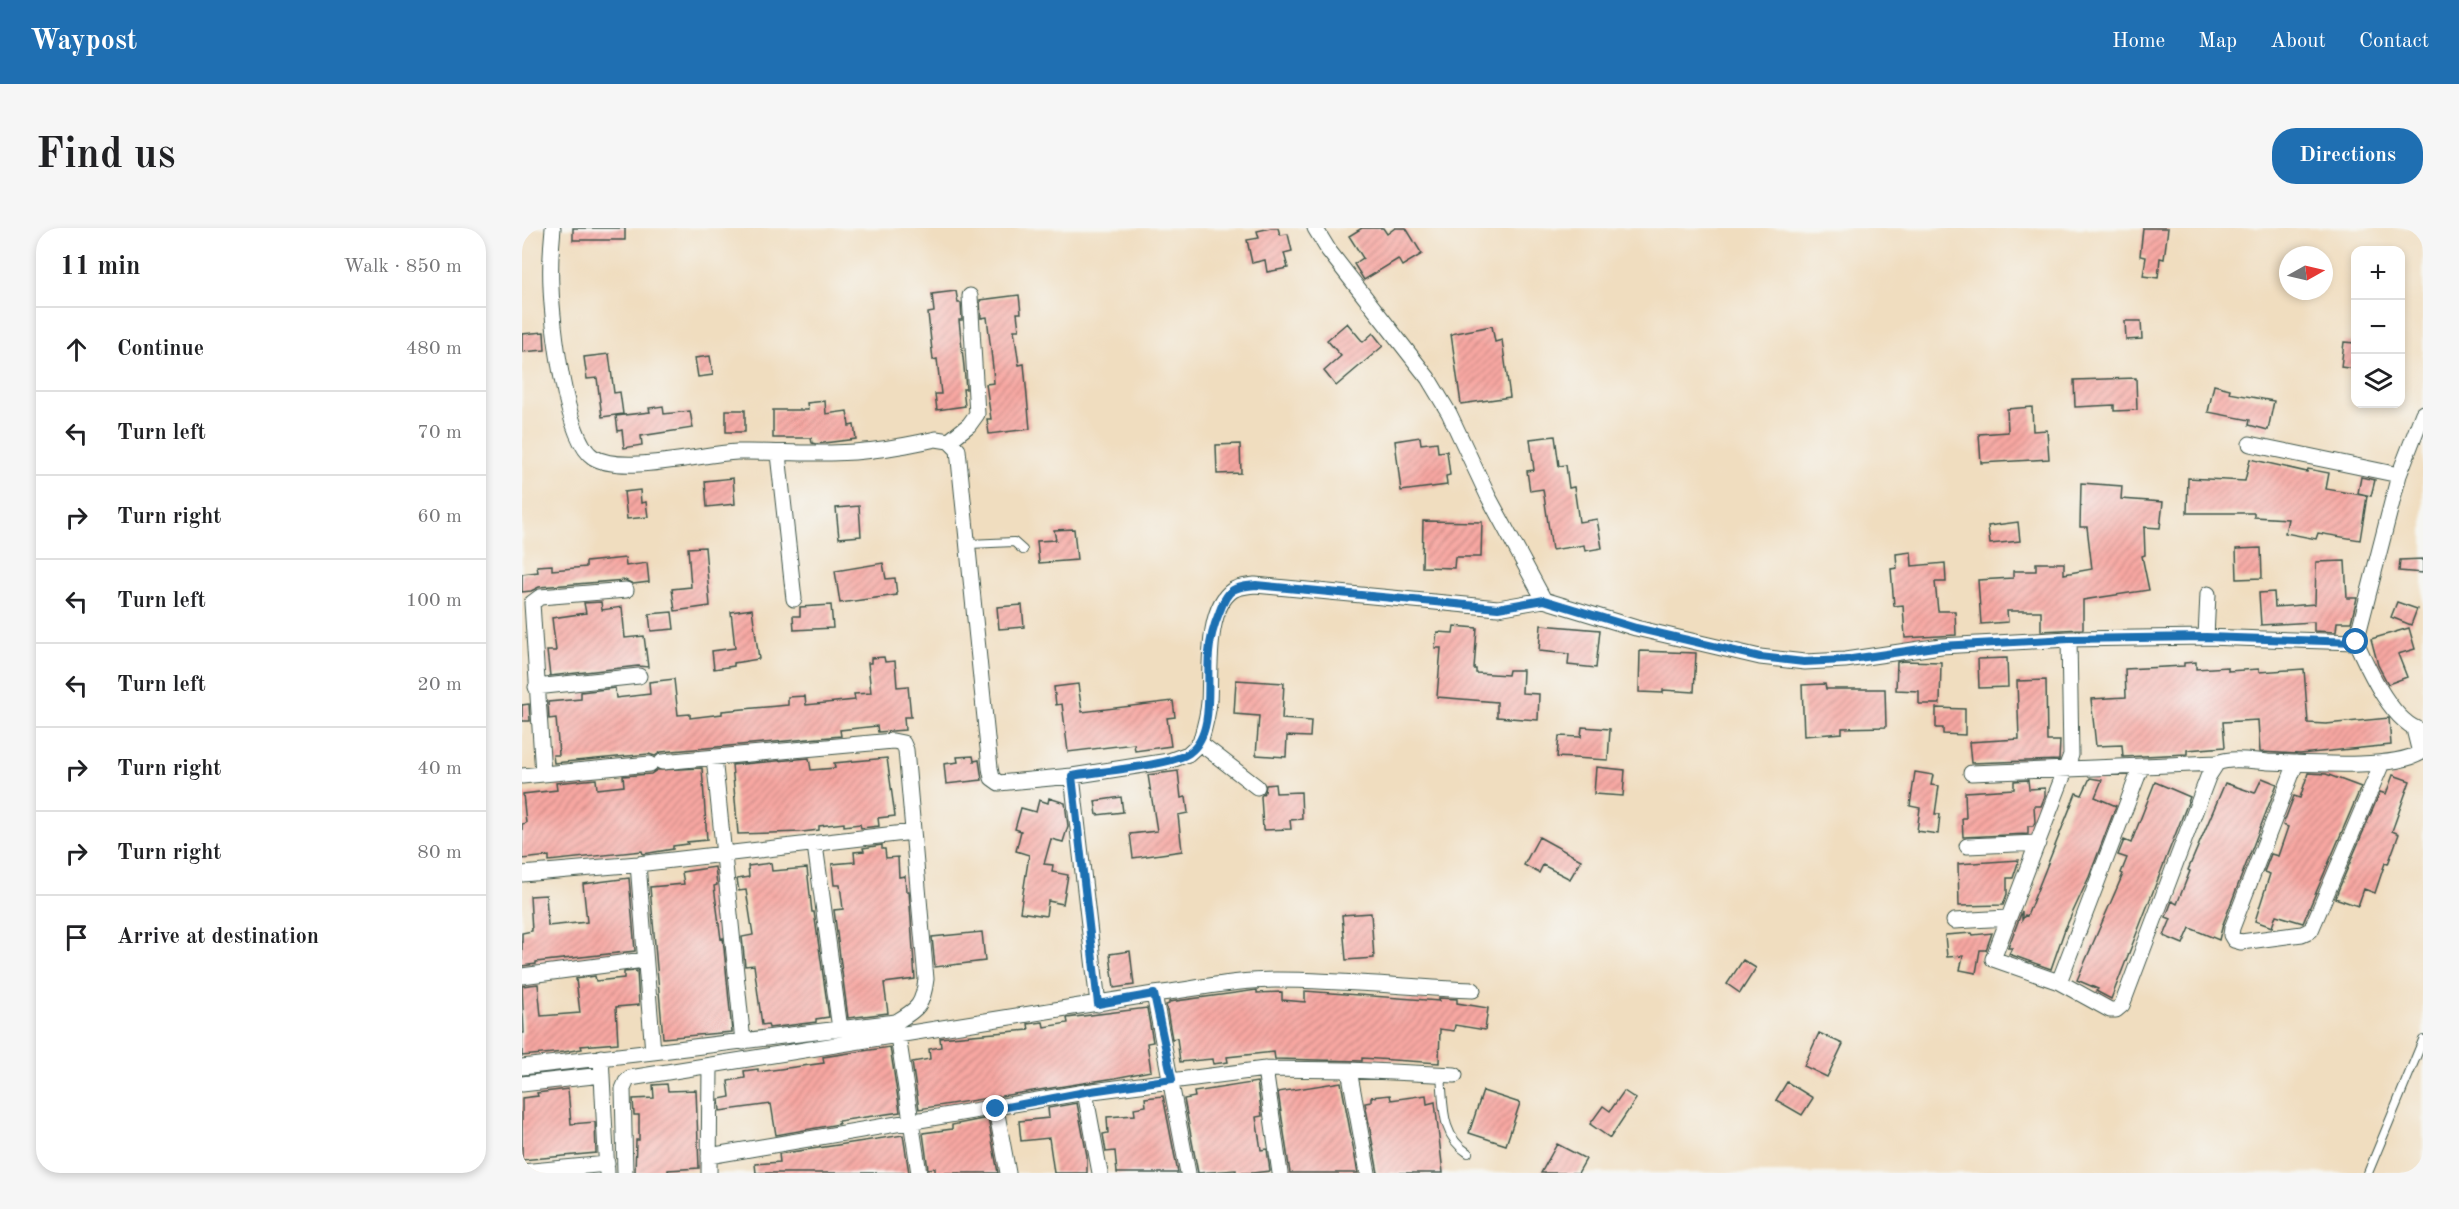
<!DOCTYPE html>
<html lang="en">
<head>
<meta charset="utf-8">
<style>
	:root { --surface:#fff; --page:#f6f6f6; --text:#202124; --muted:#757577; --line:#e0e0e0; --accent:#1f6fb2 }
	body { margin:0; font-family:"Old Standard TT",serif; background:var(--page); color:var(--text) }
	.controls { position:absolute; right:18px; top:18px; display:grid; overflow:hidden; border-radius:12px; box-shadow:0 3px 9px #0003 }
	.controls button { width:54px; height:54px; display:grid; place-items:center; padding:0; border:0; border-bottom:2px solid var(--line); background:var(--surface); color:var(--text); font:30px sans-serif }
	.compass { position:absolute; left:1757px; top:18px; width:54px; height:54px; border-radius:50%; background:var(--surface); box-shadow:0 3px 9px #0003; rotate:82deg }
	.stop { position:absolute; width:18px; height:18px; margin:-14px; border:4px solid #1f6fb2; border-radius:50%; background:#fff }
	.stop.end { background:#1f6fb2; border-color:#fff; box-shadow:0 2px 6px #0008 }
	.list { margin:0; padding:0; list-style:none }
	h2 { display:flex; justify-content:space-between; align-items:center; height:78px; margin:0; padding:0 24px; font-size:26px }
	h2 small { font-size:20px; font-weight:400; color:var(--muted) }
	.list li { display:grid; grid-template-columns:39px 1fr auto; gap:18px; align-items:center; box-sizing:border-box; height:84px; padding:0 24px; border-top:2px solid var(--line) }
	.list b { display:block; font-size:22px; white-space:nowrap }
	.list em { font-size:20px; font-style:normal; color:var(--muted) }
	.icon { flex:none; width:33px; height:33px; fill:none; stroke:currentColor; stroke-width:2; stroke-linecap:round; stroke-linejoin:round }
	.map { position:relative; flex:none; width:1901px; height:945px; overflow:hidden; border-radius:24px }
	header { display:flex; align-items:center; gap:36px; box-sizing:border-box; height:84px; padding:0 30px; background:var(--accent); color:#fff }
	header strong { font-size:28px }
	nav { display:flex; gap:33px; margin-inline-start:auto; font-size:21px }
	.intro { display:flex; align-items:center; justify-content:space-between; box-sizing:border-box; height:144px; padding:0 36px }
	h1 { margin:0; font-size:42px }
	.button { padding:15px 27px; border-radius:24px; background:var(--accent); color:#fff; font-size:21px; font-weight:700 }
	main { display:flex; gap:36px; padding:0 36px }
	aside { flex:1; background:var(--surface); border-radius:24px; box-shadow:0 3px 9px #0003 }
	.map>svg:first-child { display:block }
	.building { fill:url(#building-hatch) }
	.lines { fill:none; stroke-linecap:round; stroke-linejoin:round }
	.service-casing { stroke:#3e5549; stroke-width:10 }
	.minor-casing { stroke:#3e5549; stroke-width:17 }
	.service { stroke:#fff; stroke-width:8 }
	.minor { stroke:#fff; stroke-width:15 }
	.route { stroke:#1f6fb2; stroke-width:8 }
</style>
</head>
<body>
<header>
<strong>Waypost</strong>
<nav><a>Home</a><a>Map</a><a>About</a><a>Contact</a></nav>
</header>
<div class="intro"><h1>Find us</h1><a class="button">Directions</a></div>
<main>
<aside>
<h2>11 min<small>Walk · 850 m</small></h2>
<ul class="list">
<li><svg class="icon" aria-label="ahead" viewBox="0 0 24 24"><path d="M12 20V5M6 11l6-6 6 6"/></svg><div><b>Continue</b></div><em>480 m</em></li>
<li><svg class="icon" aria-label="left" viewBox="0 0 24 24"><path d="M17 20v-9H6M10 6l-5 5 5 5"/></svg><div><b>Turn left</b></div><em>70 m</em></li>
<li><svg class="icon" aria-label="right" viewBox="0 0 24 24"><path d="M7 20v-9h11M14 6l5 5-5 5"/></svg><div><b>Turn right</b></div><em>60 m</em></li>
<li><svg class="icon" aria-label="left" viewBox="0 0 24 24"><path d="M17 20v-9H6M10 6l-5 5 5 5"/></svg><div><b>Turn left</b></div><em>100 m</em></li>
<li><svg class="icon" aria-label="left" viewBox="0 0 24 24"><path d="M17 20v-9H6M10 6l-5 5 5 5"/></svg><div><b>Turn left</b></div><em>20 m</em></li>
<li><svg class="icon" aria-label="right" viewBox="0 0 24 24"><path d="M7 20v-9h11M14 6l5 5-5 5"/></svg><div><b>Turn right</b></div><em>40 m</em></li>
<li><svg class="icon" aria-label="right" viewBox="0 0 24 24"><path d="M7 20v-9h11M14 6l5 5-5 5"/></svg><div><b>Turn right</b></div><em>80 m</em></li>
<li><svg class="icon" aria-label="arrive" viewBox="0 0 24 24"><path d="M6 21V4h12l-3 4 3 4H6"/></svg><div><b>Arrive at destination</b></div></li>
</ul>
</aside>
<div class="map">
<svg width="1901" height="945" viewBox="0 0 1901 945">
	<defs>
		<pattern id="building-hatch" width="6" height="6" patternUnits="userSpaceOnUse" patternTransform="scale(1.5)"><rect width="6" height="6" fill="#f8a7a2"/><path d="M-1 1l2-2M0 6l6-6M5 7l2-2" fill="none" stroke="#c88985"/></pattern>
	</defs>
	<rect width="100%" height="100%" fill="#f6f6f2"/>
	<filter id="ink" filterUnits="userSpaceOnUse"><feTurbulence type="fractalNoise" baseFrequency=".0167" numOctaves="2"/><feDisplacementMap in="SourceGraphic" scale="12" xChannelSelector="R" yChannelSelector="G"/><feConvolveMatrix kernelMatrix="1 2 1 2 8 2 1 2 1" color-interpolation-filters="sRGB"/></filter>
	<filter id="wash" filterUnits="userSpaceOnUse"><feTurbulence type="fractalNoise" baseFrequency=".008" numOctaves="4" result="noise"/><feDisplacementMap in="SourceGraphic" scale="24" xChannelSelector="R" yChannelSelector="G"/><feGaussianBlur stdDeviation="1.35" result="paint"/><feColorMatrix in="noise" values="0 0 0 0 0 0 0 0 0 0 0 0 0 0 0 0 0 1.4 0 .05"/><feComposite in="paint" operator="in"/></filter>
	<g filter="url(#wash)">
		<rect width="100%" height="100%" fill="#f0ddbf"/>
		<g id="blocks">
			<path class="building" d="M51,0H103V12H51Z
				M749,0H756L758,7L766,6L770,23L762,25L766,40L745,44L743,32L730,35L725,12L737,10L735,3Z
				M840,0H861L865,6L873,0H884L900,26L880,38L876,31L842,52L832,36L841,30L827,8Z
				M1621,0H1646L1642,31L1638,30L1636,50L1621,48L1624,29L1618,28Z
				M434,63L436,75H439L440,92H437L442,139L444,161H441L443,178L415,182L413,166H419L415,131L411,132L406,85L412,84L410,66Z
				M497,67L499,85H495L497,102H492L497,137L502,136L508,201L467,206L465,191H469L464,156L472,155L471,140L465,89L459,90L458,72Z
				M1603,93H1619L1620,111L1604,112Z
				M825,95L841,114L851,105L861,118L814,158L802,143L819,128L805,112Z
				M970,98L973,114L980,112L988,169L939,176L929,106Z
				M22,104L23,122L0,124V106Z
				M1822,114L1833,115V141L1819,139Z
				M87,126L92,165L98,164L101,186L80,189L75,150L65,151L62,129Z
				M188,128L191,147L176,149L173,130Z
				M1614,150L1615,182L1592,183V177L1553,179L1552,152Z
				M1692,157L1708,161L1707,165L1752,173L1746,202L1727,197L1728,192L1686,184Z
				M303,173L304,186L325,183L327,198L332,197L334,211L294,216L290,215L289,210H251V182H286L285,175Z
				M141,178L142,186L168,183L171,200L119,208L120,217L102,220L100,202L96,203L94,188L128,184L127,180Z
				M1510,179L1511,203L1525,202L1527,231L1459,235L1457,206L1486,204L1485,181Z
				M204,182H223V204H204Z
				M1033,208L1037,238L1044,237L1047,260L1052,259L1057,294L1075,291L1080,320L1063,323L1062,317L1030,322L1021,261L1008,263L1005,243L1012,242L1008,211Z
				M898,209L899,216L915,214L916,224L925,223L928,247L924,248L925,257L879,263L873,213Z
				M718,216L719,245L695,246L694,217Z
				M1728,231L1785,244L1786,241L1807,245L1804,261L1845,268L1838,312L1796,305L1794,311L1763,305L1766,291L1732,289V285H1665L1666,250L1723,253Z
				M1839,249L1853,252L1849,268L1836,265Z
				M211,250L213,276L185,279L183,253Z
				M1559,255L1600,258L1599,271L1641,274L1638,300L1622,299L1623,327L1620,328L1627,362L1561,372V401L1519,403V383H1485L1486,394L1459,396L1456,352L1491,350V343H1514V335H1542V346L1570,341L1565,299H1558Z
				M118,262L119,275L124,274L126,289L105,291L102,264Z
				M337,278L339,308L317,310L314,280Z
				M901,293L960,294L959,329H933L932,340L900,339Z
				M1496,294L1498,313L1468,316L1466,298Z
				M552,301L555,332L517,335L515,313L534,312L532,302Z
				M183,319L188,378L153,383L150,361L169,359L166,320Z
				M1739,320L1740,350L1715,351L1714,321Z
				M1389,324L1390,338L1423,335L1424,354H1413L1416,383H1433L1434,407L1383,410L1381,377L1372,378L1369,341L1375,340L1374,326Z
				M103,330L104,338L125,335L127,354L111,356L103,352L17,359L9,363L0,364V346L16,344L15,338L30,337V342L64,339V334Z
				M1901,331V345L1877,343L1878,332Z
				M1823,333L1825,370H1835L1829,394H1815L1814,404L1792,403V394L1739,397L1737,365L1752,364L1753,379L1793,376L1794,334Z
				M361,335L364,351L373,350L375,367L318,375L313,343Z
				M79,374L80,382L100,379L103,410L122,408L126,439L116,438L28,448L25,423H34L30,390L64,385L62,375Z
				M1875,374L1895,381L1889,397L1869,389Z
				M309,377L311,400L272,402L271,388H278V379Z
				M500,377L502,399L477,401L475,379Z
				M230,381L237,431L212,435V438L192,441L190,423L213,420L209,384Z
				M150,384L152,401L129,403L127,386Z
				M1019,397L1078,402L1074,440L1046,437L1047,426L1017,423Z
				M932,398L955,400L952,441H954V445L986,447L987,442H1001L1000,465L1017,466L1016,492L975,489V474L915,469L919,420H913L915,404L931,405Z
				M1887,400L1893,421L1876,426L1885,449L1866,456L1856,437L1849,411Z
				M1118,423L1174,425L1172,464L1141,462V465L1117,464Z
				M362,429L363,434L373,433L375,459L386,458L389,489H382L383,502L356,504L355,498L318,502L319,508L139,524L133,528L127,526L32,535L31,527H37L34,490L27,491L26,474L59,471V464L93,460L94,470L128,466L127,454L152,451L156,487L168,486V490L200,486V483L266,477V469L283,468L284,477L333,472L332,466L349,465L346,435H349V430Z
				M1485,430L1486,459L1457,460L1456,431Z
				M1382,433L1419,434L1418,476H1397V463L1374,462L1375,434Z
				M1674,434V441L1706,439V443L1737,441V444L1782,441L1786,495L1804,496L1867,490L1869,517L1778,526L1738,524L1736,492L1701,494L1703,519L1665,522V526L1601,529L1600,517L1574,518L1569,471L1604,469L1603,441L1662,438V435Z
				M714,452L762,455L760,491L789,493L788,509L765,508L764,529L734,527L737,488L712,486Z
				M1524,452L1525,513H1538L1537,532L1449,535L1447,514L1497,511L1495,453Z
				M556,456L560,484L651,473L653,489L645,490L649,518L613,523L612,516L546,524L540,476L534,477L532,459Z
				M1303,456L1304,461H1363L1364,499L1320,500V505L1282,508L1280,457Z
				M7,476L8,493H0V477Z
				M1414,480L1443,481V507L1421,506V500H1414Z
				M1060,499L1088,501L1086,532L1035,529L1037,508L1059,509Z
				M451,528L452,533L457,532L460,552L424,556L422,536L436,534L435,529Z
				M287,530L289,542L313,540L312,535L365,530L373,588L356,590L357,598L339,600L338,596L322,598V595L297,598V602L280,604L216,606L210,537Z
				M1074,539L1103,542L1101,568L1072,566Z
				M180,540L185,612L165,614L166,616L151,618V621L121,626L120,623L27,633V628L0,631V596L4,595L1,566L35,562L34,555L74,551L75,561L102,558L101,548L129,546L135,542Z
				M656,543L659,570L664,569L666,585L656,587L660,623L611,630L608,606L635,603L626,547Z
				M1393,544L1411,547L1409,557L1417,558L1413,586H1418L1416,606L1395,603L1398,580L1388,578Z
				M1786,545L1804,546L1839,559L1781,695L1754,687L1750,699L1733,693L1748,646L1742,644L1749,626L1756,628L1766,599L1761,597L1772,568L1778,570Z
				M1871,547L1888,553L1870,603L1877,606L1866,636L1863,635L1853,665L1842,661L1836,678L1813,670L1858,564L1864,566Z
				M1568,550L1580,552L1573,569L1594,578L1567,649L1543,701L1529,741L1487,726L1490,720H1486L1500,683V692L1503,687L1505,688L1554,565L1560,567Z
				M1740,550L1755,556L1701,696L1697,712L1668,700L1661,716L1642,708L1649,691L1644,689L1650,673L1655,676L1668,643L1666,642L1703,555L1733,565Z
				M1506,552L1507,561L1523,560V568L1519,578H1512L1513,594L1511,598H1506V606L1441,609L1440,590H1444L1443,564L1492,561V553Z
				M1633,554L1668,569L1589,771L1574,763L1576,761L1555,752L1601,646L1599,645L1605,630L1596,627L1602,612L1609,615Z
				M753,556L754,565L779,564L780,591L768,592L769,601L741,602L739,568L743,564L744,557Z
				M599,569L601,584L575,587L573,573Z
				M527,570L543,575L546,598L541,614L529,611L522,636L531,637L530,644L546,647L541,676L526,673L524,688L498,684L507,627L494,623L499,603L493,601L499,580L514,584L517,572L526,575Z
				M1017,609L1059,632L1048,651L1021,637L1017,645L1002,637Z
				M360,617V621H363L364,630L376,629L377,649L383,648L384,663H387L393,751L362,755L366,785L326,790L312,682L321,681L318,657H312L310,636L333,634L332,624L342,623L341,620Z
				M1497,632L1491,650H1485V666L1481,677L1437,678L1436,636Z
				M249,635L250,643L285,640L290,684H292L307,789L294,791V794L247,800L246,796L240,797L232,737L223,738L220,709L231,707L224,662L217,663L215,651L227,649L226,638Z
				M193,639L195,657L192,658L199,711L201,710L210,804L141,810L128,659L162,656L160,644Z
				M107,650L113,723L14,734V736L0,738V705L10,703L8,668L24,667L26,698L65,694L61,656Z
				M849,685L852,730L824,732L820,687Z
				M460,704L463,733L413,739L410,709Z
				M1450,705L1451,707L1470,705L1464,722H1458L1454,745L1438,742L1441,728L1425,729L1423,707Z
				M608,723L612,757L592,760L588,726Z
				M1221,732L1234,740L1218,765L1205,756Z
				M115,743L117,777L94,779L96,815L59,818L60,821L42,824L0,828V805H2L0,758L16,756L19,788L58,785L54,751L73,748L74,753L102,750V744Z
				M735,762V765L760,764V772L783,774V763L917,773V770L935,771V775L966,780L963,802L933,797L932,803L918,801L917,835L840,830V833L753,831L752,824L705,829L706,834L691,836L690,831L658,834L655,810L650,811L644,777L647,776V774Z
				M625,780L631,814L625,815L629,843L593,850L397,881L390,834L408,831L407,821L419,819L418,810L507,802L506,796L521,794L522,799L546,795L545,790Z
				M1297,805L1321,816L1305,849L1282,838Z
				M368,819L378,884L316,893L317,896L254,907L249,876L198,883L197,871L208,869L206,853L223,850L222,843L236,841V844L302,835L301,829Z
				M735,854L740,888L734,889L739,922L745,921L748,943L730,945H714V942L676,945L662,871L673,869L672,864Z
				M819,854L836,945H768L756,864Z
				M1265,854L1291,870L1280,887L1254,872Z
				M145,856L146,863L174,862L177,940L146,942V945H113L114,912H117V887H112L111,871L132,870L131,857Z
				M46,861L49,896L73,894L74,925L0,932V870L16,868L15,865Z
				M961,863L998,875L984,917L947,905Z
				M1102,863L1114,871L1088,910L1068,896L1081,878L1088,883Z
				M868,867L869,872L904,867L905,876L913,874L921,945H856L843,875L849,874V869Z
				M641,868L656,945H595L593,923L584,924L581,906L586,905L585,889L613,887L612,880L624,878L623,870Z
				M555,875L565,928V945H532L527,910L499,913L497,893L527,890L526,880Z
				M466,890L476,945H413V940L406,941L401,905L430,901V897Z
				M381,907L387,945H234L233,936L258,934L257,926Z
				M1035,916L1064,931L1056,945H1019Z"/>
		</g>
	</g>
	<g filter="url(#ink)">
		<use href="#blocks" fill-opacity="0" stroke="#3e5549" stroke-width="1.5"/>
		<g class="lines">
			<g class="service-casing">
				<path id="service" d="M447,316L492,314L501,322
					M919,847C922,877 918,907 946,925
					M1846,945L1901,812"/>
			</g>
			<g class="minor-casing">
				<path id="minor" d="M31,0C29,20 28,39 29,59C30,93 43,211 71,229C100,247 178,226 215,224C257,223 300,228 342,223C367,221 391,216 414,211L427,213L436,222L468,540L470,550L477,555L550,548L647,533L666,526L678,515L735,559
					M793,0L807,23L906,150L927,185L966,268L1022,372
					M1901,185L1877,247L1834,414C1846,440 1870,496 1901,503
					M427,213L447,197L455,186L448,68
					M1728,216L1877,247
					M256,226L272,371
					M1684,409L1686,366
					M1547,411L1549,527L1471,731L1537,754L1588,782H1594L1600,777L1686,549L1695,535
					M14,459L117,448
					M678,515C682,501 686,488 687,474C689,446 683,380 711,362C718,358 726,358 733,357L976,380L1022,372L1114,400L1238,429L1283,434L1323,432L1419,418L1547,411L1684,409L1834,414
					M192,529L221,814
					M1774,535L1710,700L1709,707L1712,712L1719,714L1780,706L1789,702L1860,535
					M1449,545L1695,535C1710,529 1730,533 1746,534C1783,535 1868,542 1898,525L1892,501
					M21,546L10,375L18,369L104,362
					M0,548L128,536
					M550,548L576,776
					M293,617L318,801
					M1445,618L1516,615
					M0,646L116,636L391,604
					M1432,693L1486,690
					M0,748L122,732
					M1537,754L1619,539
					M632,766L666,945
					M376,808L397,945
					M131,824L374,794C396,781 401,777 404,751L384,522L381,515L371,513L140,534
					M79,829L85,945
					M0,839L131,824L116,636
					M743,841L758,945
					M827,842L846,945
					M0,856L80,847
					M563,864L578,945
					M474,881L486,945
					M187,928L563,864L743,841L827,842L933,847
					M0,944L85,936
					M103,945L101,861L104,854L108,850L632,766C672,761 714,752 754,752C820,752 885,759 951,762
					M187,945L188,838"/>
			</g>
			<use href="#service" class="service"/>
			<use href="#minor" class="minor"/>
		</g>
	</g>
	<g class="lines" filter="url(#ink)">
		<path class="route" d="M474,881L563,864L650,851L632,766L576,776L550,548C573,544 651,537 667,525C694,506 684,454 687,425C688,412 692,397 697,385C700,377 704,366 711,362C718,358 726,358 734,357L976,380L1022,372L1114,400L1238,429L1282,434L1323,432L1419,418L1547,411L1684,409L1834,414"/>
	</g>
</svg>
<div class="controls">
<button>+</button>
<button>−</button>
<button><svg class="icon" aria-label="layers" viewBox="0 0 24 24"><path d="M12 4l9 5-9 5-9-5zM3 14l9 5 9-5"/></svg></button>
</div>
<svg class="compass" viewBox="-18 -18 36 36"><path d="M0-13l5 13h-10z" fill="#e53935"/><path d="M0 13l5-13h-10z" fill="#757577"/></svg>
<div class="stop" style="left:1834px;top:414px"></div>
<div class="stop end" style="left:474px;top:881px"></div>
</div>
</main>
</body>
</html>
